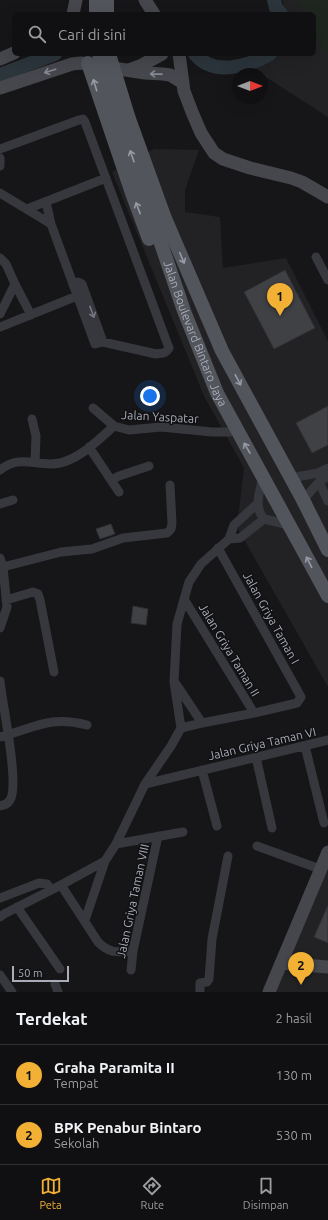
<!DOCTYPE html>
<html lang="id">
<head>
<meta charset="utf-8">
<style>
	:root { --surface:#101012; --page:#19191b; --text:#f1f3f6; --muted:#9c9d9f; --line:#303032; --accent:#f2b134 }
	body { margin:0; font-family:Ubuntu,sans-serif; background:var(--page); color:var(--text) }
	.compass { position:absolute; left:232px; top:68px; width:36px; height:36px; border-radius:50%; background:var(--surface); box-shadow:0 4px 16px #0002; rotate:90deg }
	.scale { position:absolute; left:12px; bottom:10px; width:57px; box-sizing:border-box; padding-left:4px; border:2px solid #a8adb8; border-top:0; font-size:11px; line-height:14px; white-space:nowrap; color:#a8adb8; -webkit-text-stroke:3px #111113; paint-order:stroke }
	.you { position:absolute; left:150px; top:396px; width:14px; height:14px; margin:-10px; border:3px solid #fff; border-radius:50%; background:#1a73e8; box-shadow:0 0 0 6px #1a73e833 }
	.badge { display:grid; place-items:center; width:26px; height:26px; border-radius:50%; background:var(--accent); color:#111; font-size:13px; font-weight:700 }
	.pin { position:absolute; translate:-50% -33px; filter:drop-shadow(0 1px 2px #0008) }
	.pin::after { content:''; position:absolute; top:21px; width:14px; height:12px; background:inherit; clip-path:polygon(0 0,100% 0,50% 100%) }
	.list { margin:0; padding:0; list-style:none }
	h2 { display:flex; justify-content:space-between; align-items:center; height:52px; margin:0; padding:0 16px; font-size:17px }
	h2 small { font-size:13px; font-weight:400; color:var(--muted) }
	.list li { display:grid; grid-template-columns:26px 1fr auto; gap:12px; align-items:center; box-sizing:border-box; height:60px; padding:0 16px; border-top:1px solid var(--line) }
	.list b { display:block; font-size:15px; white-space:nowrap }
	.list p { margin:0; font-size:13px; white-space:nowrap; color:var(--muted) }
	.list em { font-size:13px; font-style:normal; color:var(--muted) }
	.icon { flex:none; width:22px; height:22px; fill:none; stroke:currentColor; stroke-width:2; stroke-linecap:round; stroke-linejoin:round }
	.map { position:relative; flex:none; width:328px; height:992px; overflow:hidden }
	.search { position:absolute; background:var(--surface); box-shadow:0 4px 16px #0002; left:12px; right:12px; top:12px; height:44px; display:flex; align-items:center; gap:10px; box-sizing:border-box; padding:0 14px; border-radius:6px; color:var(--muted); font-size:15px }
	.sheet { height:172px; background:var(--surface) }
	nav { display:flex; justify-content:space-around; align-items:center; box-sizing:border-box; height:56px; border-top:1px solid var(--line); background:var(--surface); font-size:11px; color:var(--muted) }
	nav a { display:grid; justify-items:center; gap:2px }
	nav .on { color:var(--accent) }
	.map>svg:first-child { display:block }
	.built { fill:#222225 }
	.green { fill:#1e261f }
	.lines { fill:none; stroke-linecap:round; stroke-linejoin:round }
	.river { stroke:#2c353c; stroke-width:14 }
	.building { fill:#404145; stroke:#303034 }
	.street { stroke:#37383d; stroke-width:9 }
	.secondary { stroke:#45474d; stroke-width:13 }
	.primary { stroke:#53555c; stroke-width:14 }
	.primary-bridge { stroke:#53555c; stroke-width:14 }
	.oneway { stroke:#858993 }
	.oneway2 { stroke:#979ba6 }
	.oneway3 { stroke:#757881 }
	.labels { text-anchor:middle; stroke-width:3; stroke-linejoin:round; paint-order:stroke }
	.street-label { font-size:12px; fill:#a8adb8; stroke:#111113 }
</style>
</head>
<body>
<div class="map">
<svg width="328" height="992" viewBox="0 0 328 992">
	<rect width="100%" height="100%" fill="#161618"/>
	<path class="built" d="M283,0H328V117L250,67L276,54H314V14H284Z
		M154,149L199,150L185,190V212L220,217L223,268L286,258L328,341V687L237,527L244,468L204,396L112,172Z
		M328,865V992H270Z"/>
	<path class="green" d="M296,0H328V56L314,32V14H304Z"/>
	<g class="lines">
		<path class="river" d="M274,0L276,8L281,14
			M195,54C213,77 249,66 270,54
			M0,75L55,54"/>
	</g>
	<path class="building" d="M285,270L315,328L274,349L244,292Z
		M328,406V445L312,453L296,423Z
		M111,524L115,534L100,539L96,529Z
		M133,606L148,609L146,625L131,623Z
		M328,905V943L314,937Z"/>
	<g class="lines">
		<path class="street" d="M0,149L79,120L83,119L85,122L169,348C166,354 162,353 156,354L103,342L95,344L51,224L46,202
			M0,158V166
			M0,193L51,224
			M27,209L106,178
			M316,257L328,280
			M0,258L6,264L15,284L31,315
			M73,285L78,282L82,284L103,342
			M0,314L15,284
			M0,327L77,296
			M93,408L114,426
			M32,419L36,436L35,462
			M89,447L119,492
			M0,470C22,453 38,468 60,463C81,458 98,440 114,426L129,430L161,427L212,432H230L237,430
			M263,477C260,492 253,506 264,519L289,525
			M291,478L318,473L328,468
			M111,480L119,476L149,466
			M319,482L328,501
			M303,500L319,482L328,476
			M0,504L13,500
			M229,539L240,538L264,519
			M0,558L3,567L7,607L0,628
			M3,567L61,552L92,549L123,538L167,533L171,529L172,523L170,485
			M184,599L254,713
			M6,600L33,592L38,594L40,600L54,672
			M0,681C2,703 20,785 10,800C8,804 4,805 0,806
			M176,684L202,723
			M181,728L202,723L254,713L297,703L301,697L218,548
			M0,737C35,728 49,715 87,725
			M305,746L324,823
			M256,757L272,828
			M202,770L217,826
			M145,784L328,740
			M116,844L183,832
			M257,846L320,869
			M61,885L98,942C110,954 117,952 133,951
			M0,898L39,883L47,884L51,890
			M17,907L60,969
			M0,917L4,914L61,885L105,861
			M85,920L105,861L116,844L145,784L171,746L181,728L174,682L177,624L189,582L201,564L229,539L234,525L257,504
			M131,970L133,951L158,836
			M0,975L12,992
			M55,984L58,992
			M200,992V983L207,982L209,979L212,939L228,856"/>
		<path class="secondary" d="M145,0L154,14
			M73,14L76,0
			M179,54L184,91L192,112L201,133L214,153L223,159L250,168L291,178L302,182L328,197
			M0,59L14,53
			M128,70L142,65L162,54
			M0,88L72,64L81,63L145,73L163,74L170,75L183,83
			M281,963L328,967
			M269,992L328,852"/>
		<g class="primary">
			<path d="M96,0V14"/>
			<path d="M107,14V0"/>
			<path d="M88,63L132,193L149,239"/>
			<path d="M164,216L222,351L303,500L328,550"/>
			<path id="s1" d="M153,220L184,311L217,393L328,596"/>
		</g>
		<path class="primary-bridge" d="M99,54L101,64L153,220
			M109,54L129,119L164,216"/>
	</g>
	<defs><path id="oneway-shaft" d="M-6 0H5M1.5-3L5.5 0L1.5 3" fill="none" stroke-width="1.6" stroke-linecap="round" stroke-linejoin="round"/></defs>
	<g class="oneway">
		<use href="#oneway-shaft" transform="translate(50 71) rotate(162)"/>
		<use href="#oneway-shaft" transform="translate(156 74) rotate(-179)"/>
	</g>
	<g class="oneway2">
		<use href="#oneway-shaft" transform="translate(95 85) rotate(-107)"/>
		<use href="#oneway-shaft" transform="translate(132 156) rotate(-109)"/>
		<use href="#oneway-shaft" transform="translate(138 208) rotate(-111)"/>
		<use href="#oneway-shaft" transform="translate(182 258) rotate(67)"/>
		<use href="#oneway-shaft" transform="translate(238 380) rotate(62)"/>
		<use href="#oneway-shaft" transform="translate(247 448) rotate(-120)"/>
		<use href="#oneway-shaft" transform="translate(309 562) rotate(-117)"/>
	</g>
	<use class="oneway3" href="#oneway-shaft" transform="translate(92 312) rotate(70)"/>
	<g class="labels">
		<g class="street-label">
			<text dy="4" stroke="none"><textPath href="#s1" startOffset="121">Jalan Boulevard Bintaro Jaya</textPath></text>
			<text transform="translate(160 417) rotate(3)" y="4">Jalan Yaspatar</text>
			<text transform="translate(271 618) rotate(61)" y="4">Jalan Griya Taman I</text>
			<text transform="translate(229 650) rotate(59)" y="4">Jalan Griya Taman II</text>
			<text transform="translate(262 744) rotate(-13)" y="4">Jalan Griya Taman VI</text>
			<text transform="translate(133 901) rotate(-78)" y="4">Jalan Griya Taman VIII</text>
		</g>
	</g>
</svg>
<svg class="compass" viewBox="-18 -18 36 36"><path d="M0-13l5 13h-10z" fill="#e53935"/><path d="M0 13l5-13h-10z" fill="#9c9d9f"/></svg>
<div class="scale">50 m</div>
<div class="you"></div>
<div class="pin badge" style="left:280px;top:316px">1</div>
<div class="pin badge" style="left:301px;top:985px">2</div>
<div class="search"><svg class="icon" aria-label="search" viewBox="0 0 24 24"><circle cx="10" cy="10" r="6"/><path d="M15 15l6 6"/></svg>Cari di sini</div>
</div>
<section class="sheet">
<h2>Terdekat<small>2 hasil</small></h2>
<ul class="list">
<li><span class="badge">1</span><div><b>Graha Paramita II</b><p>Tempat</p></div><em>130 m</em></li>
<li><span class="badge">2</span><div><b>BPK Penabur Bintaro</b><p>Sekolah</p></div><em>530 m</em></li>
</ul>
</section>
<nav>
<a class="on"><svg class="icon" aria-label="map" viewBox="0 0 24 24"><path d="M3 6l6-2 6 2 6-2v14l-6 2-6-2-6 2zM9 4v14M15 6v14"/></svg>Peta</a>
<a><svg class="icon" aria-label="directions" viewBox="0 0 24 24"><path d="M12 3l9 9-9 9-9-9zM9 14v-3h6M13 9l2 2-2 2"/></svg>Rute</a>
<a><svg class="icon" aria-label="saved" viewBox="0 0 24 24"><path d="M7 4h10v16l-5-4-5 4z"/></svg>Disimpan</a>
</nav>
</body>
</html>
